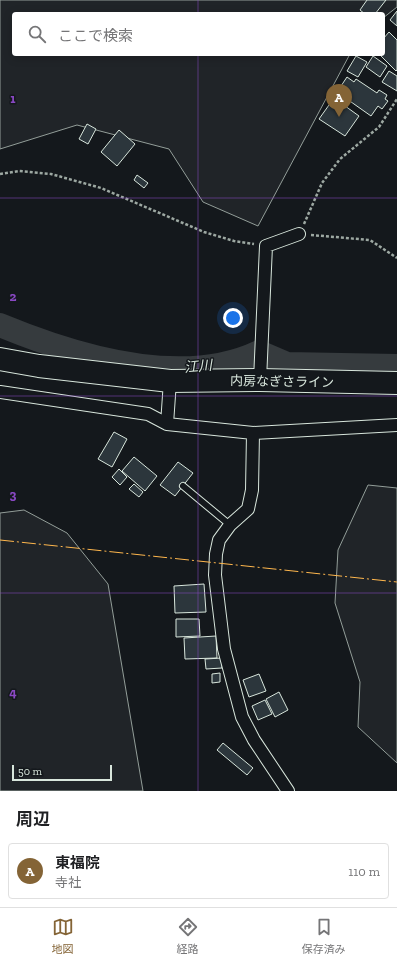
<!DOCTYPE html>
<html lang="ja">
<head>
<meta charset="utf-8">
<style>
	:root { --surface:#fff; --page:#f2f2f2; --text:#202124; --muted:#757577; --line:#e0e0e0; --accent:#846436 }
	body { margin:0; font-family:"Zilla Slab","Noto Sans JP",serif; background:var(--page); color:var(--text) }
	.scale { position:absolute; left:12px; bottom:10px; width:100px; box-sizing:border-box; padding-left:4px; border:2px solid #d8e6dc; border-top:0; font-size:11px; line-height:14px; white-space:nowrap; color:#d8e6dc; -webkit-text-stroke:3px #14181c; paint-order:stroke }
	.you { position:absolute; left:233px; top:318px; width:14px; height:14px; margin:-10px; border:3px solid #fff; border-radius:50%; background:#1a73e8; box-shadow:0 0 0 6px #1a73e833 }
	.badge { display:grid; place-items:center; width:26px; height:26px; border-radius:50%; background:var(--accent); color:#fff; font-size:13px; font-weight:700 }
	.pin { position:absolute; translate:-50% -33px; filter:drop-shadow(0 1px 2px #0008) }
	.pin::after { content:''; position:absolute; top:21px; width:14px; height:12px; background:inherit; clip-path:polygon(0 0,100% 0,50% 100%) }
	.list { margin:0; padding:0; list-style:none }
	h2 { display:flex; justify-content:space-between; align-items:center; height:52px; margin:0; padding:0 16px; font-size:17px }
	h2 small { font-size:13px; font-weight:400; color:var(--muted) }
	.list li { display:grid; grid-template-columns:26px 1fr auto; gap:12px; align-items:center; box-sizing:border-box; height:56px; margin:0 8px 8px; padding:0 8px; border:1px solid var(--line); border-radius:4px }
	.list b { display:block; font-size:15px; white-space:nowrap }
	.list p { margin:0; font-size:13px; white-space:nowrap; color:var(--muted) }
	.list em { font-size:13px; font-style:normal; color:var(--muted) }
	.icon { flex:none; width:22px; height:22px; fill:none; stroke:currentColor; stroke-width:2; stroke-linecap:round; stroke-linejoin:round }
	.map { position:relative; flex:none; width:397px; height:791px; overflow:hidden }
	.search { position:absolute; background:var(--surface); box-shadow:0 2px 10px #0003; left:12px; right:12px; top:12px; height:44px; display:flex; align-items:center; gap:10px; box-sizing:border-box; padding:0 14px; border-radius:4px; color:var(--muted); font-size:15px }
	.sheet { height:116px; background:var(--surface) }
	nav { display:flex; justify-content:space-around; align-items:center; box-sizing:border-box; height:56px; border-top:1px solid var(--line); background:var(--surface); font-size:11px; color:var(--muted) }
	nav a { display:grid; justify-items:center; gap:2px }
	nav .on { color:var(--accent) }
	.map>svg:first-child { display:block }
	.green { fill:#202428; stroke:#939e99 }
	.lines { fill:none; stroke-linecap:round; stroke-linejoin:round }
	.river { stroke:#363b3e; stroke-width:24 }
	.building { fill:#2c363c; stroke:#d8e6dc }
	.lane-casing { stroke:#d8e6dc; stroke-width:8 }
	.street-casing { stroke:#d8e6dc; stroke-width:14 }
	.highway-casing { stroke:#d8e6dc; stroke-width:24 }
	.path { stroke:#9da8a2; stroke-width:2.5; stroke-dasharray:3 2; stroke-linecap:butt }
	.lane { stroke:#14181c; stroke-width:6 }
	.street { stroke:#14181c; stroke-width:12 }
	.highway { stroke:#14181c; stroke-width:22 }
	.power { stroke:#ffb74d; stroke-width:1; stroke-dasharray:14 3 2 3; stroke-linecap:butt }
	.grid { fill:none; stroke:#8948c3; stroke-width:1; stroke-opacity:0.55 }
	.labels { text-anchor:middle; stroke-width:3; stroke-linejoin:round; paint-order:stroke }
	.street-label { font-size:13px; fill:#d8e6dc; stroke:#14181c }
	.water-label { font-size:14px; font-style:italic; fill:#d8e6dc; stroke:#14181c }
	.grid-label { font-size:13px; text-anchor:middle; font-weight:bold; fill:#8948c3; stroke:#14181c; stroke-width:3; stroke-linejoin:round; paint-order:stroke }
</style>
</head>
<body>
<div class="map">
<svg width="397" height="791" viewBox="0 0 397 791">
	<rect width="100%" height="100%" fill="#14181c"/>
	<path class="green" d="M0,0H397V7L383,18V14H14V54H350L258,226L203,202L169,149L77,125L0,149Z
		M368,485L397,488V763L358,727L360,682L335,603L338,550Z
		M24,510L67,533L108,584L143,791H0V513Z"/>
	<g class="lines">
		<path class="river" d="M0,325C75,356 181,389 259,352L287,364L397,366"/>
	</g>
	<path class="building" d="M367,0H386L375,14H365L360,10Z
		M397,11V26L390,20Z
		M389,32L397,40V70L396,71L379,54H383V39Z
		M356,56L367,62L358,77L347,71Z
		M373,56L387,66L380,77L366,67Z
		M389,71L397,76V91L382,82Z
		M347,77L354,82L356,79L377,93L379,90L387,95L385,99L388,101L382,109L378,106L371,116L337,92Z
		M334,98L359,116L345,136L319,119Z
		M87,124L96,129L88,144L79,139Z
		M119,130L135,144L117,166L101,152Z
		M137,175L148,183L144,188L134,180Z
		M114,432L127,439L112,467L98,459Z
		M134,457L157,476L145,491L122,471Z
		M178,462L193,473L175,496L160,485Z
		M119,469L127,477L120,485L112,477Z
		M134,484L143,492L139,497L129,489Z
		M204,584L206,612L175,613L174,586Z
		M176,619H199L200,636L176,637Z
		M216,636L217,658L185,659L184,638Z
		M222,658V668L206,669L205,659Z
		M220,673V682L212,683V674Z
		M259,674L266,691L249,697L243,680Z
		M279,692L288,710L275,717L266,699Z
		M265,700L272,714L258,720L252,706Z
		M223,743L253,768L247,775L217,750Z"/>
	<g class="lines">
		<g class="lane-casing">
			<path id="lane" d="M183,486L230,525"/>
		</g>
		<g class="street-casing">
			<path id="street" d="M260,380L266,246L299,234
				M0,392L148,414L167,424L253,433L397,425
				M167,424L170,381
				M253,433L252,490L248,509L230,525L219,540L216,554L215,575L224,649L242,717L254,740L288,791"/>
		</g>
		<g class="highway-casing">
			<path id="highway" d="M0,359L39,366L170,381L260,380L397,383"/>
		</g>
		<path class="path" d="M0,174L19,171L51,174L101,188L204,232L234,241L254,244
			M304,224L322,183L340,159L379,127L397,99
			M311,235L370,240L397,258"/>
		<use href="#lane" class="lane"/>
		<use href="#street" class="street"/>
		<use href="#highway" class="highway"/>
		<path class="power" d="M0,540L397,582"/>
	</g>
	<path class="grid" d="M198,0V14M198,54V791M0,198H397M0,396H397M0,593H397"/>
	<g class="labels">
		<g class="street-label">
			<text transform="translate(282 381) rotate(1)" y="5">内房なぎさライン</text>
		</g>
		<g class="water-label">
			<text transform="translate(198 366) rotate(-5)" y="5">江川</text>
		</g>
	</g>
	<g class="grid-label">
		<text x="13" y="103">1</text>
		<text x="13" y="301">2</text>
		<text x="13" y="499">3</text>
		<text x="13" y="697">4</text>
	</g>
</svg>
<div class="scale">50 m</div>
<div class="you"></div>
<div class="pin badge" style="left:339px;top:117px">A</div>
<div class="search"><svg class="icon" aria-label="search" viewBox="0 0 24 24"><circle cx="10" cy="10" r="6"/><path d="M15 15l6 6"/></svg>ここで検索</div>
</div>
<section class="sheet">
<h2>周辺<small></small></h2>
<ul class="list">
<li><span class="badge">A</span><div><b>東福院</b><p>寺社</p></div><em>110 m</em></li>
</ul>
</section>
<nav>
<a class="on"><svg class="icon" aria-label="map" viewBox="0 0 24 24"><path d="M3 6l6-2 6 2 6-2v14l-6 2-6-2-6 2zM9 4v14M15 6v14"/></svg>地図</a>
<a><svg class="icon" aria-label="directions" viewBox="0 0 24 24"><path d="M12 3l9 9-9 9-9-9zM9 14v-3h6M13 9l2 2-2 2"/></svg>経路</a>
<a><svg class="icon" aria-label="saved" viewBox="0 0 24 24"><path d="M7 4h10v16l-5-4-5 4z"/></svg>保存済み</a>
</nav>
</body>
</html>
